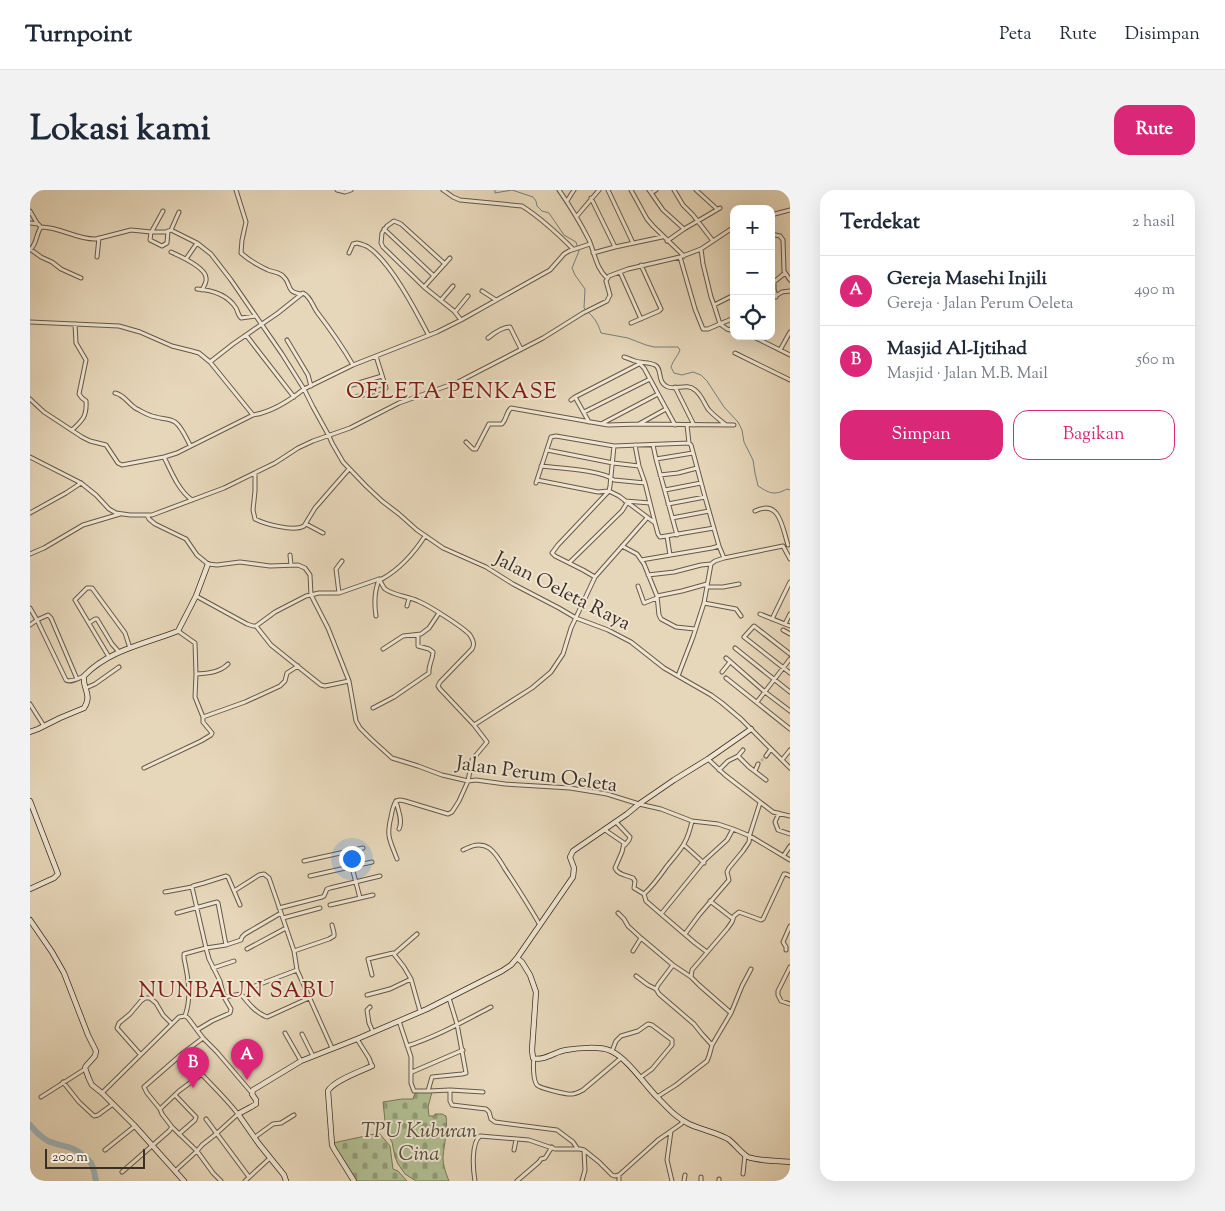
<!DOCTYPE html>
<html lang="id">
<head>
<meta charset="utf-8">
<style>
	:root { --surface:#fff; --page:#f2f2f3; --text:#1f2937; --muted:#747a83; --line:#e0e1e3; --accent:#db2777 }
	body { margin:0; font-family:"Sorts Mill Goudy",serif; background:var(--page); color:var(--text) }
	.controls { position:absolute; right:15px; top:15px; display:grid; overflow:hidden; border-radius:10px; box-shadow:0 5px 20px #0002 }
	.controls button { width:45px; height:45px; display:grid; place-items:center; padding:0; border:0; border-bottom:1px solid var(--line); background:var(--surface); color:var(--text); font:25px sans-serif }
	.scale { position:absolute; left:15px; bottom:12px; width:100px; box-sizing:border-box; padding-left:5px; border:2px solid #3a2f22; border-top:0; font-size:14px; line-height:18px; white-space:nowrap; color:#3a2f22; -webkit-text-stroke:4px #efe5d2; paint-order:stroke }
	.you { position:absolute; left:321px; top:668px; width:18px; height:18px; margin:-12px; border:4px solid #fff; border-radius:50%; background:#1a73e8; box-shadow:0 0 0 8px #1a73e833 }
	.badge { display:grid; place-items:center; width:32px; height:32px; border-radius:50%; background:var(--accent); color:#fff; font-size:16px; font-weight:700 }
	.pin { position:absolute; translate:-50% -41px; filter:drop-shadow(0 1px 2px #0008) }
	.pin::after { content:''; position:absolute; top:26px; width:18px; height:15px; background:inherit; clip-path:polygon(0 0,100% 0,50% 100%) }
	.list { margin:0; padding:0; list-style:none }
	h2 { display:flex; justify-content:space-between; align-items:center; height:65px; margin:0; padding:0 20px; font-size:21px }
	h2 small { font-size:16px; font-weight:400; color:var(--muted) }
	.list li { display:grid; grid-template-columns:32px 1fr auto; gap:15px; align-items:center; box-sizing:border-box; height:70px; padding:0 20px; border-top:1px solid var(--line) }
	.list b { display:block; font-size:19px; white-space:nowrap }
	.list p { margin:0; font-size:16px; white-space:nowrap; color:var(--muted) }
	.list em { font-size:16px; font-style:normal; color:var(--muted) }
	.actions { display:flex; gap:10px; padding:15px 20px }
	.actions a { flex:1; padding:11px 0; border:1px solid var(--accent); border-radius:15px; text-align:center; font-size:18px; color:var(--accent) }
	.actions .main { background:var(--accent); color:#fff }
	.icon { flex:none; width:28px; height:28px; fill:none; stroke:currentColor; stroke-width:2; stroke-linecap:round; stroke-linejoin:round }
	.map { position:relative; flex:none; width:760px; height:991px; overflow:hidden; border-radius:15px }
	header { display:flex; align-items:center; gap:30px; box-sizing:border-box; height:70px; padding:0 25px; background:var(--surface); border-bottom:1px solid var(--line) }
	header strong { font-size:24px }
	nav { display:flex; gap:28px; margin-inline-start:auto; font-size:18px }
	.intro { display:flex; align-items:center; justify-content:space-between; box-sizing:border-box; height:120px; padding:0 30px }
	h1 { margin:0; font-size:35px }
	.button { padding:12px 22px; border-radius:15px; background:var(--accent); color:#fff; font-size:18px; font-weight:700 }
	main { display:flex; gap:30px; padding:0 30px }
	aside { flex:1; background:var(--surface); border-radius:15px; box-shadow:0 5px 20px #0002 }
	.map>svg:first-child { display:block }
	.cemetery { fill:url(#cemetery-stones); stroke:#76775a }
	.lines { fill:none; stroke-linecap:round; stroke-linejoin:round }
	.stream { stroke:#75807e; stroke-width:1 }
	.river { stroke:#9db6bb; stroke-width:6 }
	.street-tunnel { stroke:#c4b59c; stroke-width:3; stroke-dasharray:3 1.5; stroke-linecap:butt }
	.street-casing { stroke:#655948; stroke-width:5 }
	.secondary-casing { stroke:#3a2f22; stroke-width:6 }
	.street { stroke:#efe5d2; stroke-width:3 }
	.secondary { stroke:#efe5d2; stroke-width:4.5 }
	.labels { text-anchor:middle; stroke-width:4; stroke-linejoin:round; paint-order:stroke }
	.street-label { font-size:20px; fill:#3a2f22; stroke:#efe5d2 }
	.park-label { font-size:20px; font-style:italic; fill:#524c39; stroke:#efe5d2 }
	.quarter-label { font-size:22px; letter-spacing:1px; fill:#7a1f14; stroke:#efe5d2 }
</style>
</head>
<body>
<header>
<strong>Turnpoint</strong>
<nav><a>Peta</a><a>Rute</a><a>Disimpan</a></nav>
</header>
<div class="intro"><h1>Lokasi kami</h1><a class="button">Rute</a></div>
<main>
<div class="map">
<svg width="760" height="991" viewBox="0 0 760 991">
	<defs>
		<pattern id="cemetery-stones" width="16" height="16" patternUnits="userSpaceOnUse" patternTransform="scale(1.25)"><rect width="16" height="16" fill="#b1bf93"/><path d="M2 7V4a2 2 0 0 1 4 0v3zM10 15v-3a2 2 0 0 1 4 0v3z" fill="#919c78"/></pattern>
	</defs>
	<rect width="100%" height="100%" fill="#e7d7ba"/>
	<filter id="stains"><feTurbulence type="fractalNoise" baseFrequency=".004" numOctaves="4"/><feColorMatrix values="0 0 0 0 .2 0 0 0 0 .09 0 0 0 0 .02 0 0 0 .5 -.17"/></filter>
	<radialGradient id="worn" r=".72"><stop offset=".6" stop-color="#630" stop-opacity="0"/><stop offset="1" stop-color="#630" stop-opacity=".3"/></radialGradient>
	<path class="cemetery" d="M393,902H402L398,917L399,926H404L405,924H412L416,926C418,942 414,953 413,967C413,976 416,983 419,991H386L375,984L368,974L365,967L362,952L358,945V935L355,931L353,912L372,909H383L385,903Z
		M349,943L360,956L363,979L368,981L377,991H327L303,953Z"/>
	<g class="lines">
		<path class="stream" d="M465,0V3L482,0L503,7L506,11L507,16L512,21L519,23L534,45L546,52L549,61L542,78L545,85L555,99L554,118C559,123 565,128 568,135C569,137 570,140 571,143L598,148L616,155L624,157H648L650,160C648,166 643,170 641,177L644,183L652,185L663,182L671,185L677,191L694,217L708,232L712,240L714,252L723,270L725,283L728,296C739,303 744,306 757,299L760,300"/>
		<path class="river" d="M0,935C5,941 10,947 18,951C31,957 42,955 54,966C57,969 61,972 62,975C64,980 65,986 66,991"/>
		<path class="street-tunnel" d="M728,574L736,566"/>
		<g class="street-casing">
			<path id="street" d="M206,0L216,32L212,50L211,63C219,70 229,76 238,80C243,82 249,82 253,86C262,94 255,102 271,104
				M307,0L315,2L321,0
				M413,0L423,7L430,10L492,16C511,28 527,43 543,59
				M529,0C540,16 550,32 559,50C565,64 566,78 577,88
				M578,0L603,53
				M601,0L617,29L623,36L654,66
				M619,0L633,20L654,39
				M644,0L653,15L663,25L683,51
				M666,0L687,19
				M0,2L1,0
				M621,3L626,0
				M561,8L585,57
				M537,11L544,0
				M0,21L7,33L11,37
				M741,25L760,20
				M547,26L569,0
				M0,33L8,34
				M354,39L404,86
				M141,40L149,22
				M122,41L133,21
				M121,42L120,50L132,56L137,53L138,41
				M741,44L750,46L753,50L754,81L760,90
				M637,51L654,39L690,18
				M0,59L11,67L22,72L31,79L51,88
				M671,59L673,74L681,107L684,115L690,134L697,139L704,141
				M0,60C7,54 6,44 11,37C31,37 47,50 66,49L101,40L121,42H136L141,40L167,53L181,64L201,90L252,164L274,199L323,175L407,142L431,130L520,80L534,64L539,61L560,54
				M141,62C150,66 176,78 176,88C177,92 174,96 172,100
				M319,63L323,54L327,53C331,54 335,55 338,57C360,71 386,121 398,144
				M563,63L585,57L632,47
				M67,67L69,48
				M650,67L665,119L673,139H678L704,128
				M156,69L167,53
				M415,74L371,34L364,31L357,36L352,43L351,53L353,57L394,97L424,121L431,130
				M590,82L611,129
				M394,97L420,68
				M167,99C182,100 197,104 206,118C208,122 208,125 211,128L226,126
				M452,101L466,110
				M746,107L744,99V92L755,83
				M741,109L752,102L760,101
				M411,110L423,96
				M684,115L704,105
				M425,122L438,106
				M0,132L89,136L110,142L142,156L162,161L169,163L180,172L223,225
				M601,133L629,121L631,119L611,75
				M216,145L264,207
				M721,146L728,149L760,165
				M458,148C464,143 472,137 480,137L491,159
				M257,150L278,185L281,196
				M750,160L760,142
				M705,163L760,190
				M594,167C598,168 602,170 605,171C611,173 619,172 625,175C633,179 626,192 638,197C647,200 657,193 665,200C671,204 674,213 678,219C683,225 690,230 696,235
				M180,172L203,154L248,123L273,103C281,107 282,115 287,122C300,139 312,156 323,175
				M609,173L614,178L645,235
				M322,195L352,186
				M645,197L664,235
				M85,203C95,205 98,214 107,219C113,222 119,226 126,227C132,229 139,228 145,232C152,237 156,248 160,255
				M326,207L356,198L346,166
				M545,207L609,174
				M0,209L14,222L52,247L60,251L76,255L88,273L92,275L134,267L147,263L223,225C242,222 259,211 274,199L283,217L299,246L302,253L313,272L336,296L352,311L369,324L387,340L413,358L456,377L483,394L529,418L546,428L578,440L601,452L634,478L681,505L692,513L711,529L760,578
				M541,210L545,207L559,232
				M554,222L620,189
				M573,233L628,204
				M609,234L636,219
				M657,235L659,253
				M42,240C53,230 57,226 56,211L52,208L49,204L56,170L46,153L45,134
				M436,252L443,259H446L459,234H472C477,229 476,222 481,218L578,235L609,234L704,235
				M605,255L609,276L615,293L625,333
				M623,255L626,269L647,345
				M517,260L583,273L609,276
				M0,267L51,293L66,305L79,319L86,323L100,325H122L194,298L245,273L268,258L283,251L320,238L369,213L428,192L513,148L553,123L577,111L580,105L576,91L579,86L598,79L650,67L671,59L704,37
				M134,267C141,281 148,300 162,310
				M626,269L663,263
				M511,276C528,278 573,280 584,290L615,293
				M225,283V301L223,320L225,329C235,334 264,342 274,336L285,318L319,279
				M630,285L648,283L667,278
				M507,290L568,302L578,301
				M506,293L521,247L526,246L584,256L659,253L661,255L675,307L689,356L694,368
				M635,300L671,293
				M579,301L589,306L625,333L628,344L630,347L684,338
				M579,301L580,296L584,256
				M595,311L620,313
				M638,314L675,307
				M725,321C750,309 752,337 758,355
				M0,323L36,303L51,293
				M117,325L119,329L125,334L156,349L167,365L178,374L187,375L210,372L240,376L268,375L275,378L280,385L281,405L298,438L319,491L326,531L330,538L341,549L362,568L388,576L412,585L438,591L446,590L475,594L540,598L577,604L609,614L631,619L662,631L688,634L703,639L720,646L760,670
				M642,328L679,321
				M276,334L293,343
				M637,346L640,365
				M592,356L607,364L614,374L627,406L629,425L631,429L646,437L665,439
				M0,364L14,358L53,335L90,324
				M260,365L261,375
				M611,370L682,358L689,356
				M539,373L592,321L597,313
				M618,385L644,382L671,375L681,374
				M565,387L553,380L525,366L522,363L528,355L579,301
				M349,389C351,392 353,397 355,399C365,406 377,406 388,411C398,415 433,437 440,445C443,450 445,454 442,459L410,492L408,496L410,499L444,535L457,552L442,570L438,591L429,611L422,622L418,624L375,611L370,610L366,611
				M608,396L614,413L627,408
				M677,397H693L709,394
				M309,403L306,379L312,371
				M166,406L217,434L223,436H226L245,422L276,406L289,403H309L349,389H352C370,379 384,363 395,346
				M627,406L652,401L677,394
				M674,413L706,419L711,426
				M377,416L379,408
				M0,418L7,430L0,435
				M730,424L760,436
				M346,426C344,413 344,402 349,390
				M742,429L760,392
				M59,433L65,429H67L82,454L89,462
				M755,434L760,424
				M226,436L241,455L291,495L295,496L319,491
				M753,440L760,444
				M705,458L760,502
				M353,459L373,446L391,444L399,438L409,423
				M760,464L724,436L714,447L760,483
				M79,467L45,410L57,398H62L95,443L100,458
				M696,468L735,502L760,521
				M692,482L700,472
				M166,484C177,483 189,483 198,474
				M648,486L663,447L674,413L681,374L685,371L694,368L753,356L760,369
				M696,488L760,539
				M47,489L21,428L18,425L7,430L36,490C41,493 49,488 54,486
				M56,498L65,494L89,477
				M727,512L760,469
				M0,514L14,536
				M343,518L364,507L399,483C398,476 403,469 403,462L399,459L388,456V445
				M173,527L215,512L250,496L255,491L257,483L268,476
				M444,535L502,498L521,482L533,464L541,438L565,387L617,328
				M713,560L708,566L719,577L736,590
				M736,566L741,559
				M678,569L695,585L743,622L760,626
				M752,570L760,560
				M114,578L171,551L181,545L182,543L173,532V527L165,507L166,484L165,453L148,441
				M689,580L698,571L708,566
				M725,581L728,574
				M749,623L745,632L748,640L760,644
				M586,632L600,647L599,650L595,655
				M575,640L594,653L592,662L585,678C588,685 596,685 603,688L605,691L604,698L614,704
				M654,655L674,673
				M433,660C441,656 450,652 459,658C465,662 471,672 475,679C487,697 499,716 510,735
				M318,662L330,708
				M754,665L760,656
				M367,669C360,650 356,647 361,627C362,621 363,616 366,611C368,620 373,631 369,639
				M274,671L333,658
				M280,686L342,672
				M204,701L210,715
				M135,702L162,697
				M680,711L702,728
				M300,715L343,705
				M249,718L292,707L294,706L297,699L300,698L350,686
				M147,723L187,712L188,713L196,755
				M588,723L594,729L598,736L611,748L603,761
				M631,724L616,711L614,704C623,696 630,686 637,676C651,659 657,654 662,631
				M253,728L290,718
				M655,744L669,725L699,690L697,682L699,678L713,661L719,652L720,644L730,613
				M611,748L643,775L661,787L669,795L701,823
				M217,759L256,738
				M756,760V757L753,752L760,736
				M264,761L299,749L304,746V743L302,735
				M677,762L665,753L631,724L675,670L697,650L703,639
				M364,764L387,744
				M643,775L628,795L626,799L629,804L664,834L672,844L682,855
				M760,777L748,801V805L751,811L760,814
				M183,778L204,771
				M342,785L338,769L363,763L374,777L381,789
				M606,786L618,795L626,799
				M661,787L662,780L697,739L702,732L704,726L709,722L731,730L733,729L754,684H756L760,686
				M225,796L267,780
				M337,805L360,799L381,789L390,821
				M194,807L190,791L179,769L176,758L196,755L211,750L212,747L215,744L251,723
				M340,817L337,820L339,833L343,842
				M155,826C162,807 158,787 154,768V764L176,758L162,697L163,696L174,693L196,686L198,687L204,701L229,685L234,684L239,688L247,711L264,761L267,780L302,858
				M369,831L381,867V893L384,901H398L402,887L432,884L436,883L427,834L419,808
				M167,840L182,831L200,823L201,819L194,807L211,804C218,813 226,823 237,827L279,808
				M255,843L271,871
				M272,844L283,866
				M173,848L187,862L221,902
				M327,849L339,868L342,876
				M377,856C406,847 434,831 461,817
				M582,861L586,851L591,846L608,841L618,834L622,835L642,850V855L622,879L611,887
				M110,864L87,838L89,833L100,824L111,811L115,808H120L126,813L133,825L142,834
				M504,868C503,874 503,890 507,895C509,898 538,905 542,904C546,904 549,902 553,900L591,868
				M382,882L433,860
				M33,892L49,912L64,926L68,925L83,914
				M420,900V911L422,915L456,919L459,922L461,929L465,932L527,940L543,952L547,958
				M399,901L420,900L453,902
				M72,903L149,827L155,826L158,828L173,848L153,863C170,885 191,902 208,924L186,944L172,955L167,961L145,981
				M145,905L166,927L165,930L149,944
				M11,907L55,879
				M627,907L646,895L677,871L679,866L682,855L701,823L712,796L721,779
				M130,919L117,903L114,897L153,863
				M176,929L219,987
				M142,937L167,961L183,983L191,991
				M225,947L243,934L251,933L264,925
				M75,960L105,936
				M484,960L486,950
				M92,982L139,941L142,937L132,924L130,919L149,901L172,884
				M713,984L715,965
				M215,991L240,968
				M445,991C443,980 441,953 450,946L499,950L525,959H550L554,960L569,972L582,985L585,986L589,985L628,950L641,941
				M487,991L509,972L511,969L515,968L522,957
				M552,991L555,980L554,961
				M589,991V985
				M642,991L637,970L641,941L651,934L654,931
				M654,991L655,985
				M671,991V987
				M689,991V989"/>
		</g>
		<g class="secondary-casing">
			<path id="secondary" d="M0,542L8,539L30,528L54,518C63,504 52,499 54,486C79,460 115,454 148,441L166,406L178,374
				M0,611L28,684L24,688L0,699
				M0,730L22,762L34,783L58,845L66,861L65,866L56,876L55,878L59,889L62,895L72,903L104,935L154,991
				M487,768L492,772L500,785L506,802L502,860L503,868C513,872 526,861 536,860C547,858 571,856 581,861C597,868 615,895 627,907C637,917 646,928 659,934C672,940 686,942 698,949C705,954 712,964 718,967C728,971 749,971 760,972
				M256,991L254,985L229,954L208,924L221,917L226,914V910L222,904L223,900L271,871L327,849L397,819L472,781L481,775L487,768L543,687L544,678L540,667L543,661L597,624L609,614L644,590L678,569L721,539
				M324,991L304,959L302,955L298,901C303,891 331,881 342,876"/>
		</g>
		<use href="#street" class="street"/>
		<use href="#secondary" class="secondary"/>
	</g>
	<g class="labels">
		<g class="street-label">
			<text transform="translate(533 400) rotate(27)" y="7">Jalan Oeleta Raya</text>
			<text transform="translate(507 583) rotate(8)" y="7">Jalan Perum Oeleta</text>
		</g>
		<g class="park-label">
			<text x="389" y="947">TPU Kuburan<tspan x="389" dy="23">Cina</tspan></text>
		</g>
		<g class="quarter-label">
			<text x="422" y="208">OELETA PENKASE</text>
			<text x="207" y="807">NUNBAUN SABU</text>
		</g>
	</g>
	<rect width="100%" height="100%" filter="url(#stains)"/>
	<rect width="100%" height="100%" fill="url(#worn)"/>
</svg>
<div class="controls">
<button>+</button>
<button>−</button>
<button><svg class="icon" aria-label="locate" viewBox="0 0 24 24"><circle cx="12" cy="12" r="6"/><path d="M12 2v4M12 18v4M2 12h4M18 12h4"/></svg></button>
</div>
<div class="scale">200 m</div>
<div class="you"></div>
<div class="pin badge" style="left:217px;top:890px">A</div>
<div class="pin badge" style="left:163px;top:898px">B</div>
</div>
<aside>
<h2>Terdekat<small>2 hasil</small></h2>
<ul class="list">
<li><span class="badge">A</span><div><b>Gereja Masehi Injili</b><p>Gereja · Jalan Perum Oeleta</p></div><em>490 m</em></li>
<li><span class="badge">B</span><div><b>Masjid Al-Ijtihad</b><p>Masjid · Jalan M.B. Mail</p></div><em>560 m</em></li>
</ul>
<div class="actions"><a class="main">Simpan</a><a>Bagikan</a></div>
</aside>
</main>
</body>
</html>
